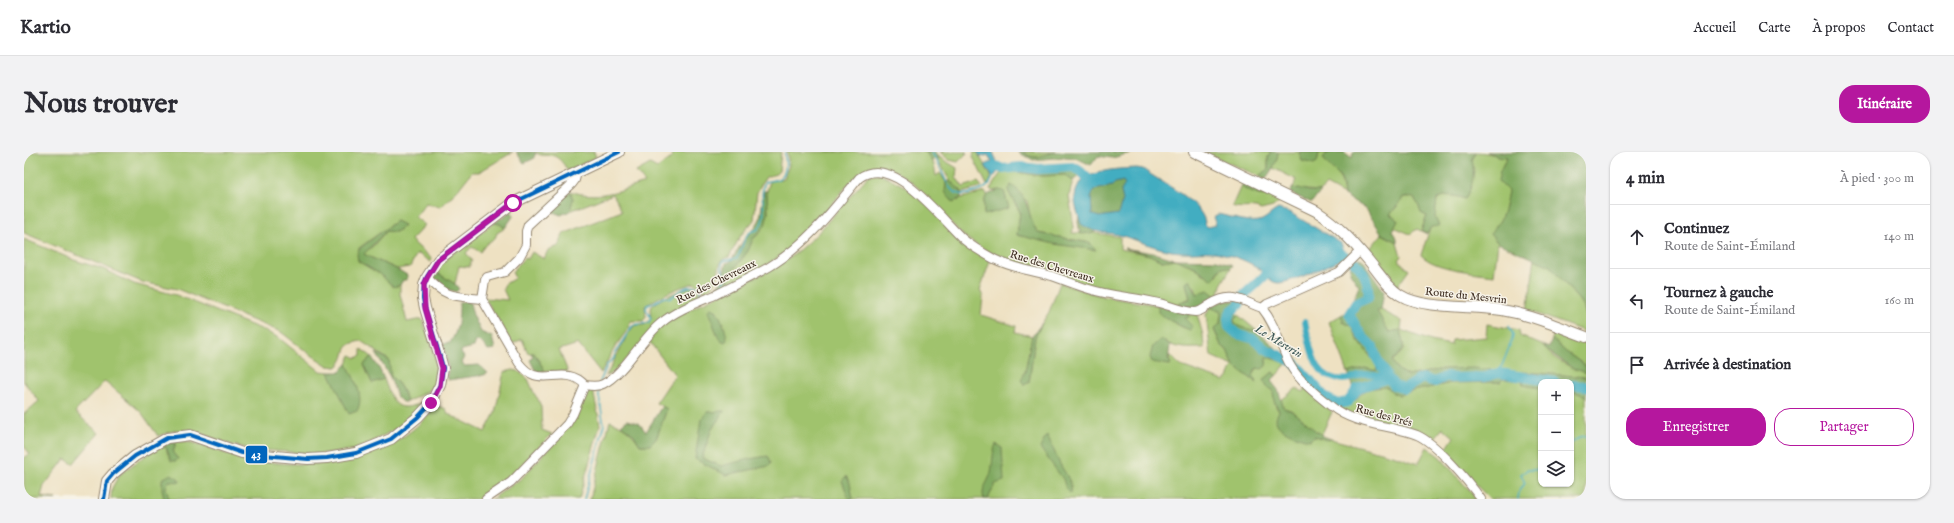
<!DOCTYPE html>
<html lang="fr">
<head>
<meta charset="utf-8">
<style>
	:root { --surface:#fff; --page:#f2f2f3; --text:#2b2b33; --muted:#7c7c81; --line:#e1e1e2; --accent:#b5179e }
	body { margin:0; font-family:"IM FELL English",serif; background:var(--page); color:var(--text) }
	.controls { position:absolute; right:12px; bottom:12px; display:grid; overflow:hidden; border-radius:8px; box-shadow:0 1px 3px #0004 }
	.controls button { width:36px; height:36px; display:grid; place-items:center; padding:0; border:0; border-bottom:1px solid var(--line); background:var(--surface); color:var(--text); font:20px sans-serif }
	.stop { position:absolute; width:12px; height:12px; margin:-9px; border:3px solid #b5179e; border-radius:50%; background:#fff }
	.stop.end { background:#b5179e; border-color:#fff; box-shadow:0 1px 4px #0008 }
	.list { margin:0; padding:0; list-style:none }
	h2 { display:flex; justify-content:space-between; align-items:center; height:52px; margin:0; padding:0 16px; font-size:17px }
	h2 small { font-size:13px; font-weight:400; color:var(--muted) }
	.list li { display:grid; grid-template-columns:26px 1fr auto; gap:12px; align-items:center; box-sizing:border-box; height:64px; padding:0 16px; border-top:1px solid var(--line) }
	.list b { display:block; font-size:15px; white-space:nowrap }
	.list p { margin:0; font-size:13px; white-space:nowrap; color:var(--muted) }
	.list em { font-size:13px; font-style:normal; color:var(--muted) }
	.actions { display:flex; gap:8px; padding:12px 16px }
	.actions a { flex:1; padding:9px 0; border:1px solid var(--accent); border-radius:16px; text-align:center; font-size:14px; color:var(--accent) }
	.actions .main { background:var(--accent); color:#fff }
	.icon { flex:none; width:22px; height:22px; fill:none; stroke:currentColor; stroke-width:2; stroke-linecap:round; stroke-linejoin:round }
	.map { position:relative; flex:none; width:1562px; height:347px; overflow:hidden; border-radius:16px }
	header { display:flex; align-items:center; gap:24px; box-sizing:border-box; height:56px; padding:0 20px; background:var(--surface); border-bottom:1px solid var(--line) }
	header strong { font-size:19px }
	nav { display:flex; gap:22px; margin-inline-start:auto; font-size:14px }
	.intro { display:flex; align-items:center; justify-content:space-between; box-sizing:border-box; height:96px; padding:0 24px }
	h1 { margin:0; font-size:28px }
	.button { padding:10px 18px; border-radius:16px; background:var(--accent); color:#fff; font-size:14px; font-weight:700 }
	main { display:flex; gap:24px; padding:0 24px }
	aside { flex:1; background:var(--surface); border-radius:16px; box-shadow:0 1px 3px #0004 }
	.map>svg:first-child { display:block }
	.green { fill:#a0c36d; stroke:#6e7646; fill-rule:evenodd }
	.forest { fill:#80a960; stroke:#5e6a3f }
	.water { fill:#42adc1; stroke:#3e6c70; fill-rule:evenodd }
	.lines { fill:none; stroke-linecap:round; stroke-linejoin:round }
	.stream { stroke:#42adc1; stroke-width:1.5 }
	.canal { stroke:#42adc1; stroke-width:6 }
	.river { stroke:#42adc1; stroke-width:10 }
	.minor-casing { stroke:#948670; stroke-width:10 }
	.major-casing { stroke:#948670; stroke-width:12 }
	.minor { stroke:#fff; stroke-width:8 }
	.major { stroke:#fff; stroke-width:10 }
	.bus-1-casing { stroke:#f7f3e8; stroke-width:7 }
	.bus-1 { stroke:#0065bd; stroke-width:4 }
	.route { stroke:#b5179e; stroke-width:5 }
	.labels { text-anchor:middle; stroke-width:3; stroke-linejoin:round; paint-order:stroke }
	.street-label { font-size:11px; fill:#3b2a1e; stroke:#f7f3e8 }
	.water-label { font-size:12px; font-style:italic; fill:#3d5857; stroke:#f7f3e8 }
	.line-badge { stroke:#f7f3e8; stroke-width:1.5 }
	.badge-label { font-size:11px; text-anchor:middle; font-weight:bold; fill:#fff }
</style>
</head>
<body>
<header>
<strong>Kartio</strong>
<nav><a>Accueil</a><a>Carte</a><a>À propos</a><a>Contact</a></nav>
</header>
<div class="intro"><h1>Nous trouver</h1><a class="button">Itinéraire</a></div>
<main>
<div class="map">
<svg width="1562" height="347" viewBox="0 0 1562 347">
	<rect width="100%" height="100%" fill="#f7f3e8"/>
	<filter id="ink" filterUnits="userSpaceOnUse"><feTurbulence type="fractalNoise" baseFrequency=".025" numOctaves="2"/><feDisplacementMap in="SourceGraphic" scale="8" xChannelSelector="R" yChannelSelector="G"/><feConvolveMatrix kernelMatrix="1 2 1 2 8 2 1 2 1" color-interpolation-filters="sRGB"/></filter>
	<filter id="wash" filterUnits="userSpaceOnUse"><feTurbulence type="fractalNoise" baseFrequency=".012" numOctaves="4" result="noise"/><feDisplacementMap in="SourceGraphic" scale="16" xChannelSelector="R" yChannelSelector="G"/><feGaussianBlur stdDeviation="0.9" result="paint"/><feColorMatrix in="noise" values="0 0 0 0 0 0 0 0 0 0 0 0 0 0 0 0 0 1.4 0 .05"/><feComposite in="paint" operator="in"/></filter>
	<g filter="url(#wash)">
		<rect width="100%" height="100%" fill="#eee1c2"/>
		<path class="green" d="M0,0H489L455,20H448L433,39L416,55L402,51L391,65L401,73L387,88L408,107L407,110L393,101L386,115L373,117L339,102L349,94L362,79L372,80L380,74L372,69L335,96L334,109L354,121L370,135L376,133V142L383,170L398,167C407,190 417,212 410,236L383,250C379,240 377,231 366,225L365,208L337,189C314,193 326,202 313,215L304,214L283,200L257,180L153,137L118,130L0,81Z
			M511,0H570L572,5L544,19C540,13 537,7 530,4C523,2 519,6 511,0Z
			M646,0H757L755,19L752,22L742,25L738,31L733,40L730,68L717,83L705,105C688,108 702,129 681,139L670,131C652,136 636,144 621,154L622,165L619,169H606L604,177L591,195L577,221L554,192L535,198L544,220L521,219L510,201H504L498,187L488,192L461,146L484,148L479,137L481,132L491,126L488,120L500,106L504,107L508,100L520,107L524,98L535,94L539,82L598,59L589,42L546,59L549,47L546,39C572,48 595,39 621,31L612,20L626,12L633,16L649,5Z
			M763,0H902L910,13L912,24L916,21L922,30L921,40L934,49L937,46L961,40L963,43L960,49V62L975,38L968,39L966,37L976,22L981,18L1017,24L1041,23L1049,29L1045,44L1050,75L1048,81H1070L1096,85V97L1126,103L1138,109L1151,107L1171,115L1179,122L1192,125L1198,115L1207,116L1197,133L1194,146L1173,142L1171,135L1162,131L1166,146L1157,150L1155,154C1109,145 1065,135 1020,121C993,112 967,104 944,87C918,67 884,8 847,16C829,19 801,64 787,78C763,104 733,118 702,135L707,121L724,99L729,87L737,80L744,61L743,39L746,29L760,26L765,13ZM984,39L1003,49L1008,73L1014,81L1066,91L1071,97L993,83L996,60Z
			M916,0H944L934,10L925,8Z
			M950,0H953L967,24L966,30L963,33L949,5Z
			M1000,0H1032C1022,4 1008,9 1000,0Z
			M1179,0H1247L1244,5V17L1235,24Z
			M1254,0H1275L1278,9L1293,10L1295,1L1307,0L1302,2C1311,19 1318,23 1320,43L1302,33L1297,39L1268,37L1273,28L1249,16Z
			M1452,0C1464,0 1472,4 1483,5L1476,19L1484,39L1480,62L1469,86L1474,91L1470,123C1450,120 1412,118 1397,103C1403,84 1411,67 1413,47C1423,41 1431,44 1441,47L1443,44L1450,19L1448,8Z
			M915,5L933,16L932,25L939,35L954,30L958,35L937,41V38L926,29L913,6Z
			M856,22L884,36L966,109L956,138L959,145L957,163L992,174L991,180L1008,184L1001,220L997,228L1005,231L1011,185L1018,171L1025,160L1036,131L1081,145L1134,153L1138,164L1160,176L1161,166L1165,161L1173,162L1179,183L1180,196C1167,196 1151,198 1141,189C1128,195 1127,195 1128,210L1146,213L1145,203L1157,214L1200,229L1204,226L1209,214L1187,204L1182,163L1186,155L1197,160L1196,172L1190,178L1197,193L1203,198L1210,214L1232,230L1228,223L1243,205L1263,211L1252,224L1248,220L1243,235L1249,238C1250,245 1250,254 1255,259C1263,268 1296,291 1307,287L1375,305L1394,312L1403,295L1416,305L1453,347H566L586,269C600,274 609,281 616,293H626L632,287L643,257L632,251L651,223L624,188L642,169L742,120L766,106L793,82L845,23Z
			M1217,34C1224,41 1240,46 1249,43L1258,47L1249,55L1237,58C1228,53 1217,58 1208,54Z
			M1379,45H1390L1394,52L1397,61L1403,64L1397,79L1393,77L1386,82L1370,75L1374,68L1366,62L1376,51Z
			M470,71L476,72L481,76L473,81L471,86L462,92L456,100L448,95L442,101L448,108L445,115L435,114L431,132L412,120L424,105Z
			M1358,82L1373,90L1377,104L1374,108L1385,118L1373,135L1344,99Z
			M0,87L50,108L79,117L110,132L152,143L237,177L255,186L296,219L305,220L314,237L332,232L323,212L327,203L332,206L337,204V197L347,204L340,213L348,231L360,227C371,257 374,261 405,248L373,276L342,293L329,298L293,302L227,297L208,293L170,279L152,278L134,284L117,260L81,229L51,260L75,281L49,312L41,307L20,334L17,345L32,347H0V305L6,302L0,294V262L15,249L0,230Z
			M1511,106L1526,114L1559,153L1562,164V180L1503,158L1507,135Z
			M667,135L674,137V140L677,142L676,146L655,156L587,222L582,224L605,180L611,173H620L627,167L626,156C636,145 653,140 667,135Z
			M1357,158L1378,169L1377,178L1407,189L1427,193L1428,188L1462,185L1463,172L1495,178L1496,184L1520,194C1525,206 1550,217 1562,221V225C1551,225 1502,218 1496,222L1480,218L1420,217L1384,224L1374,218L1368,209C1383,197 1380,195 1376,179L1365,180L1352,159Z
			M1214,163L1233,179L1216,176L1211,172L1210,168Z
			M1317,163L1319,170L1327,174L1333,187L1353,213L1352,219L1341,216L1324,221L1305,170Z
			M1531,178L1562,190V214L1542,200L1528,187Z
			M489,218L494,219L504,227L511,243L514,247L517,255L518,278L528,282L481,330L455,347H87L88,336L95,323L133,295H142L144,303L154,307L149,301L152,289C176,289 196,302 219,306C287,320 369,313 412,253L422,257L424,262L461,280L471,261L480,220Z
			M1479,227L1498,229L1499,233L1517,236V332H1547V239L1562,244V347H1466L1441,322L1421,299L1430,285L1419,276L1409,288L1396,281L1330,265L1309,252L1332,248C1341,235 1348,236 1363,235L1370,242L1375,243L1389,239L1427,231L1476,230Z
			M1273,236L1278,240L1283,236L1308,260L1297,284L1267,258L1260,256L1257,248Z
			M569,238L576,273L555,347H468L498,326L544,275L553,264L561,239Z"/>
		<path class="forest" d="M492,0H511L512,1L509,7L500,11Z
			M902,0H911L915,5L907,9Z
			M994,0H1000L1003,3L1011,5L1032,0H1111L1088,6L1074,4L1067,13L1052,6L1041,5L1009,8C1003,4 999,4 994,0Z
			M1247,0H1254C1254,11 1246,20 1240,29L1235,24L1244,17V5Z
			M1275,0H1297L1295,1L1293,10L1290,12L1278,9Z
			M1307,0H1320L1328,6L1329,0H1452L1448,8C1451,21 1449,35 1441,47C1431,44 1423,41 1413,47L1411,65L1415,74L1407,75L1403,82L1397,79L1403,64L1397,61L1394,52L1390,46L1379,45L1376,51L1366,62L1374,68L1368,79L1373,87V90L1358,82L1342,57L1320,43C1318,16 1311,24 1299,6L1302,2Z
			M1463,0H1562V164L1559,153L1526,114L1474,91L1466,81C1479,69 1481,56 1484,39L1474,29L1476,19L1483,5L1474,4Z
			M1053,13L1058,16L1060,19L1049,29L1041,23L1017,24L981,18L989,14L1016,19L1044,17Z
			M926,29L937,39V46L929,50L921,40L922,30Z
			M1099,29L1101,32L1097,39L1099,48L1094,62L1075,65L1068,62L1067,45L1070,38L1088,34L1091,31Z
			M1220,31L1249,43C1240,46 1224,41 1217,34Z
			M987,33C1006,44 1003,65 1014,81L1066,91L1072,98L1030,92L993,83L996,60L984,39Z
			M1275,36L1285,39H1297L1288,51L1266,41L1268,37Z
			M975,38L980,39L985,56L960,63V49L963,43Z
			M546,39L549,47L546,59L537,63L529,60L527,55Z
			M740,39H743L744,61L741,74L729,87L724,99L707,121L702,135L682,144L692,136L698,128L702,111L706,110L721,86L730,77L736,67Z
			M487,59L490,63L481,76L476,72L470,71Z
			M1055,64L1057,72L1071,79L1070,81L1056,82L1054,70Z
			M372,69L380,73L372,80L362,79L340,102C354,110 369,114 383,123V128H379L376,133L370,135L354,121L334,109L333,102L336,96Z
			M1100,96L1129,101L1151,107L1193,108L1209,113L1207,116L1198,115L1189,128L1171,115L1151,107L1138,109L1126,103Z
			M1334,106L1338,107L1360,139L1357,158L1353,159L1365,180L1376,178C1380,195 1383,197 1368,209L1374,218L1384,224L1420,217L1449,216L1473,218L1479,227L1476,230L1427,231L1389,239L1375,243L1370,242L1363,235C1356,236 1346,235 1339,239C1332,243 1334,247 1323,251L1330,236L1324,221L1341,216L1352,219L1353,213L1333,187L1327,174L1319,170L1317,163L1325,158L1335,134L1326,121L1327,112Z
			M412,120L431,132L435,137L432,140L419,136L408,127Z
			M1166,128L1173,142L1184,138L1194,146L1177,157L1155,154L1157,150L1166,147L1162,131Z
			M1216,148L1211,160L1214,163L1210,168L1211,172C1218,177 1225,176 1232,179C1241,184 1259,202 1263,211L1243,205L1242,214L1238,217L1233,216L1228,223L1233,231L1210,214L1203,198L1197,193L1190,177L1196,172L1197,160L1186,155L1198,149Z
			M441,149L446,151L449,163L457,180L468,185L471,197L464,198L457,190L452,189L450,195L438,198L437,201L440,205L437,211L441,214L455,213L464,221L460,223L424,228V213L419,192L426,191C435,177 435,166 435,151Z
			M1134,153L1165,161V165L1161,166L1162,168L1169,175L1166,178C1160,176 1136,164 1134,160C1134,159 1134,153 1134,153Z
			M686,156L692,158C698,167 702,178 703,188L701,190L695,187L684,159Z
			M1018,171L1011,185L1005,231L1000,232L997,228L1001,220L1008,184Z
			M1137,187L1146,193L1144,208L1147,211L1146,213L1128,210L1126,205L1129,194Z
			M1528,187L1542,200L1562,214V221L1550,217L1521,197L1520,194L1525,196Z
			M352,201L365,208L367,225C376,231 379,239 383,250H378L373,245L366,225Z
			M507,201H510L521,219L512,220L506,208L509,205Z
			M347,204L355,216L360,227L348,231L340,213Z
			M323,212C330,227 341,244 333,259L325,262L305,220H315Z
			M1249,220L1252,224L1247,229L1254,238L1260,256C1279,261 1288,282 1307,287L1304,288L1290,284L1286,288C1277,287 1258,280 1253,272C1251,267 1253,263 1255,259L1250,249L1249,239L1243,235L1239,228Z
			M1499,220L1562,225V244L1547,239V230H1517V236L1499,233L1496,222Z
			M638,254L643,257L632,287L626,293H616L610,283L597,273L603,268L615,271L622,280Z
			M700,259L696,266L688,276L678,306L697,314L725,307L744,304L747,311L745,314L702,323L671,307L677,267L683,260Z
			M1023,283C1028,292 1031,303 1036,312C1042,323 1049,330 1047,342L1042,337L1039,327L1016,296Z
			M152,289L149,301L154,307L152,309H147L142,295H133Z
			M972,292L978,296L980,329L971,332L964,347H960C956,337 965,330 967,320C969,311 968,301 972,292Z
			M147,322L154,326L156,330L146,329L144,330L142,336L145,347H140L138,337V327Z
			M822,324L826,331L829,347H825L818,329Z"/>
		<path class="water" d="M953,0H969L976,17L969,26L961,13L968,10L964,3L957,5Z
			M1113,16L1119,17C1136,30 1177,49 1181,70L1180,72L1183,75L1192,73L1189,65L1194,62C1205,64 1229,73 1238,68C1244,65 1248,60 1254,57L1265,60L1317,91L1322,104C1310,112 1269,130 1255,131C1246,131 1244,124 1238,119C1227,110 1210,104 1196,101C1183,98 1170,101 1157,100C1135,99 1115,88 1095,83C1082,80 1069,81 1057,72C1055,64 1050,53 1051,45C1053,17 1092,17 1113,16ZM1099,29L1101,32L1097,39L1099,48L1094,62L1075,65L1068,62L1067,45L1070,38L1088,34L1091,31Z"/>
		<g class="lines">
			<path class="stream" d="M907,0C923,18 919,52 951,40C961,37 966,34 969,24
				M1475,221L1488,188L1489,183L1485,174
				M576,230L583,213L590,206L591,201L609,173L624,171L627,166L622,157L623,153C632,152 638,142 646,146C657,139 662,131 676,136L677,143C684,142 700,137 700,128C700,121 696,116 699,109L713,106C720,96 718,79 733,78C747,63 733,46 741,30C745,28 750,29 754,27C765,21 761,9 761,0
				M1547,291L1558,284H1562
				M1517,309L1514,311L1517,314
				M560,347L580,275L574,237
				M1494,347L1495,340L1501,331L1497,322L1503,318H1517"/>
			<path class="canal" d="M1281,170C1287,196 1289,233 1326,227C1331,226 1336,222 1340,222C1347,221 1357,225 1364,226"/>
			<path class="river" d="M972,14L979,17L997,15L1014,17L1049,15C1060,18 1061,31 1075,29
				M1310,99C1331,105 1347,123 1344,146L1332,151L1325,162L1338,184L1349,195L1352,205L1364,226L1371,234L1381,237L1398,226L1411,230L1423,224L1428,226L1461,225L1475,221L1531,230
				M1245,120L1219,144L1215,153L1207,159L1204,166L1205,175L1213,182L1230,187L1240,196L1271,211L1302,246L1313,252L1324,250L1334,236L1364,226
				M1547,233L1562,234"/>
		</g>
	</g>
	<g filter="url(#ink)">
		<g class="lines">
			<g class="minor-casing">
				<path id="minor" d="M553,20L551,28L548,32L504,73L502,79V93L495,106L481,120L463,125L461,128L458,147L495,211C499,216 504,221 510,223C526,229 544,215 561,233
					M403,125C420,146 433,144 458,147
					M1238,156C1252,173 1256,194 1266,213C1275,229 1293,243 1307,254C1331,274 1364,272 1393,283C1412,291 1444,329 1457,347
					M561,233C567,234 573,235 579,232C600,222 618,186 637,171C653,158 672,151 691,143C709,134 727,125 745,115C782,93 808,59 835,26C869,0 917,67 939,87C948,95 959,101 970,107C988,116 1008,119 1028,124C1040,128 1052,133 1065,137C1086,144 1109,145 1130,150C1144,152 1157,160 1171,160C1178,160 1181,155 1187,152C1208,139 1218,149 1238,156L1243,152L1315,120L1336,99
					M462,347L487,330L543,272L549,262L561,233"/>
			</g>
			<g class="major-casing">
				<path id="major" d="M1170,0L1292,59C1314,73 1329,90 1345,109C1355,121 1363,135 1376,143C1400,158 1448,153 1478,158C1507,163 1534,174 1562,185
					M80,347L83,329L89,322L111,304L143,286L166,283L218,301L284,307L303,306L332,301L367,287L394,265L407,251L416,233L419,216L416,205L401,156L399,146L400,133L403,125L414,108L489,51L595,0"/>
			</g>
			<use href="#minor" class="minor"/>
			<use href="#major" class="major"/>
			<g class="bus-1-casing">
				<path id="bus-1" d="M80,347L83,329L89,322L111,304L143,286L166,283L218,301L284,307L303,306L332,301L367,287L394,265L407,251L416,233L419,216L416,205L401,156L399,146L400,133L403,125L414,108L489,51L595,0"/>
			</g>
			<use href="#bus-1" class="bus-1"/>
		</g>
	</g>
	<g class="lines" filter="url(#ink)">
		<path class="route" d="M407,251L416,234L418,216L401,156L400,133L403,126L414,108L489,51"/>
	</g>
	<g class="labels">
		<g class="street-label">
			<text transform="translate(1028 114) rotate(17)" y="4">Rue des Chevreaux</text>
			<text transform="translate(692 129) rotate(-26)" y="4">Rue des Chevreaux</text>
			<text transform="translate(1442 143) rotate(6)" y="4">Route du Mesvrin</text>
			<text transform="translate(1360 263) rotate(15)" y="4">Rue des Prés</text>
		</g>
		<g class="water-label">
			<text transform="translate(1255 189) rotate(31)" y="4">Le Mesvrin</text>
		</g>
	</g>
	<rect class="line-badge" x="221" y="293" width="23" height="19" rx="4" fill="#0065bd"/>
	<g class="badge-label">
		<text x="232" y="306">43</text>
	</g>
</svg>
<div class="controls">
<button>+</button>
<button>−</button>
<button><svg class="icon" aria-label="layers" viewBox="0 0 24 24"><path d="M12 4l9 5-9 5-9-5zM3 14l9 5 9-5"/></svg></button>
</div>
<div class="stop" style="left:489px;top:51px"></div>
<div class="stop end" style="left:407px;top:251px"></div>
</div>
<aside>
<h2>4 min<small>À pied · 300 m</small></h2>
<ul class="list">
<li><svg class="icon" aria-label="ahead" viewBox="0 0 24 24"><path d="M12 20V5M6 11l6-6 6 6"/></svg><div><b>Continuez</b><p>Route de Saint-Émiland</p></div><em>140 m</em></li>
<li><svg class="icon" aria-label="left" viewBox="0 0 24 24"><path d="M17 20v-9H6M10 6l-5 5 5 5"/></svg><div><b>Tournez à gauche</b><p>Route de Saint-Émiland</p></div><em>160 m</em></li>
<li><svg class="icon" aria-label="arrive" viewBox="0 0 24 24"><path d="M6 21V4h12l-3 4 3 4H6"/></svg><div><b>Arrivée à destination</b></div></li>
</ul>
<div class="actions"><a class="main">Enregistrer</a><a>Partager</a></div>
</aside>
</main>
</body>
</html>
